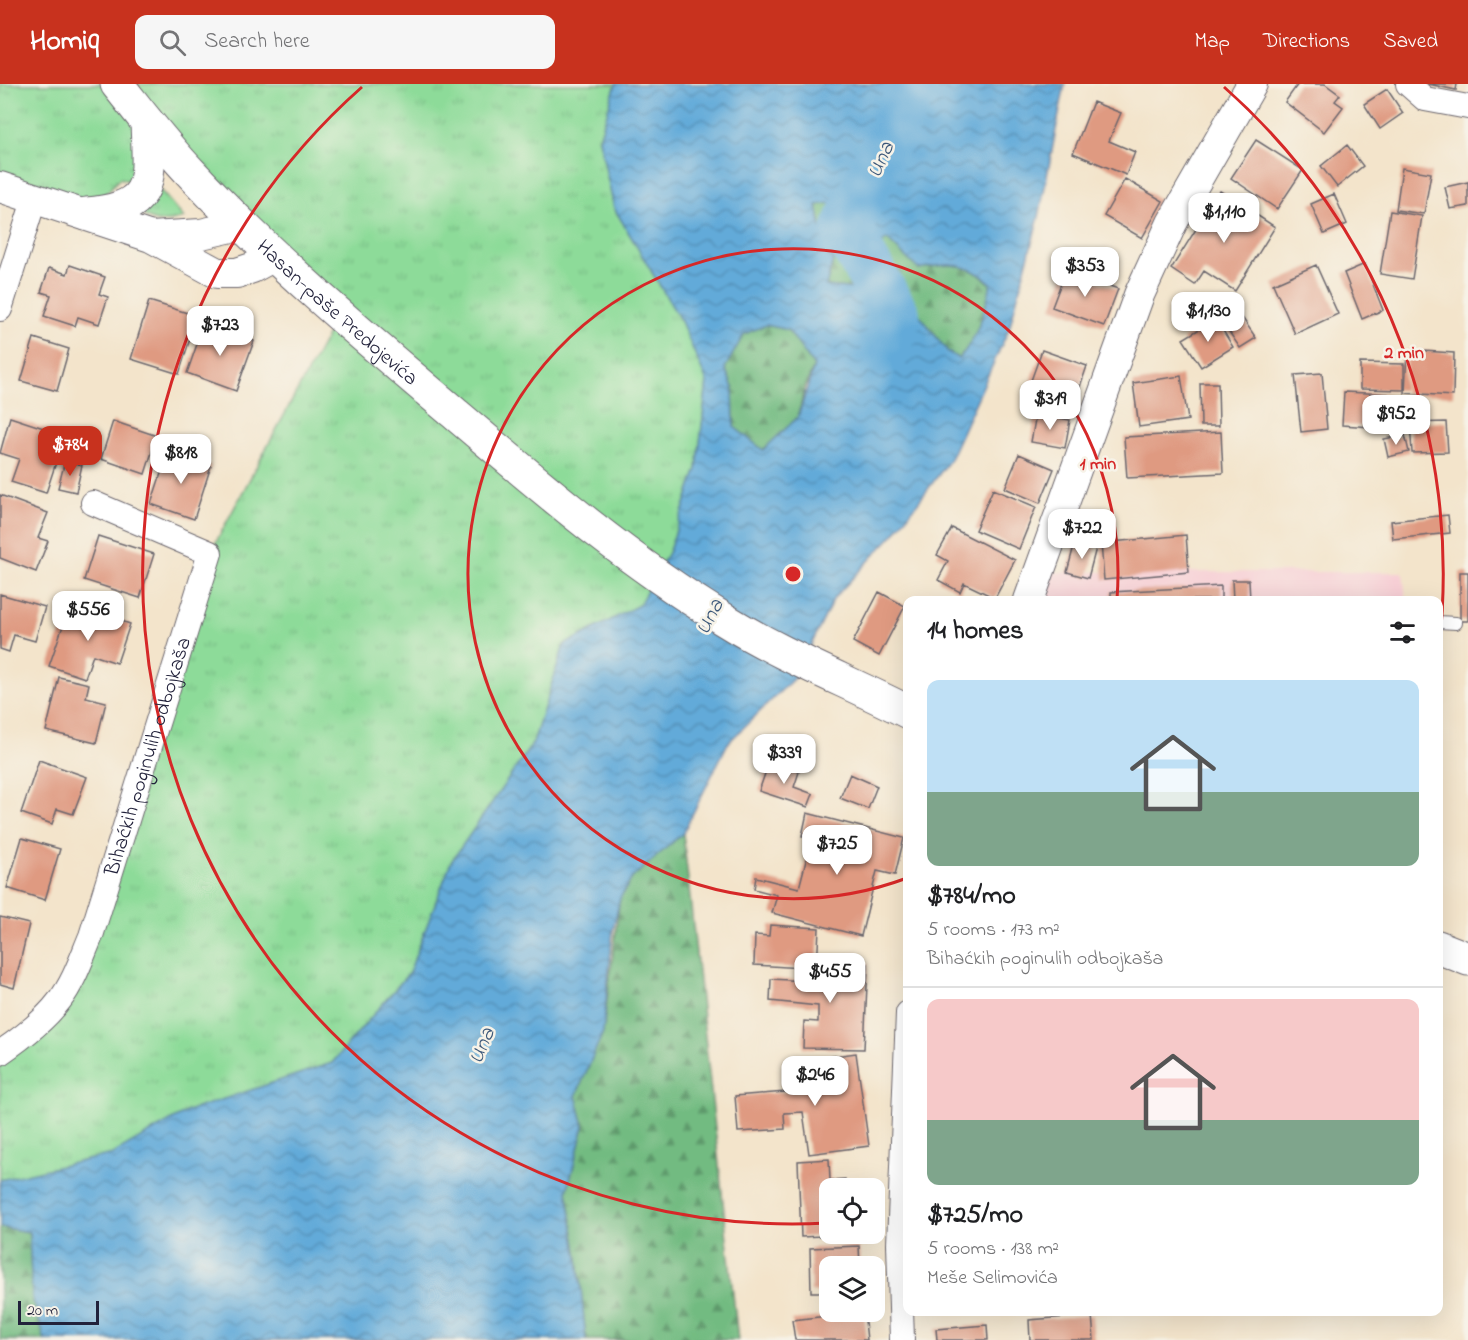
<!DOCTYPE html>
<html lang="en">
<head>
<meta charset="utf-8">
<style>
	body { margin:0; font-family:"Indie Flower",sans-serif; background:#f6f6f6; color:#202124; height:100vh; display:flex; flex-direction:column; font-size:22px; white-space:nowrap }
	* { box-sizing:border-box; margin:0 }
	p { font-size:20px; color:#757577 }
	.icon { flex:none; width:33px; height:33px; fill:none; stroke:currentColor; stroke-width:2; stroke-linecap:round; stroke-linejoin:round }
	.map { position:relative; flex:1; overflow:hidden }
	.sheet { position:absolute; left:903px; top:512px; width:540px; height:720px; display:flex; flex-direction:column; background:#fff; border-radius:12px; box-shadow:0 6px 24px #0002 }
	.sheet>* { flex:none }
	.tools { position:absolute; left:819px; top:1094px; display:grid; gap:12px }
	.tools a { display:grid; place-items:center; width:66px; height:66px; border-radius:12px; background:#fff; box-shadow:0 6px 24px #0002; font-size:30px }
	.scale { position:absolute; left:18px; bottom:15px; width:81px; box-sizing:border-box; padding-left:6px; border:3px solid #22223b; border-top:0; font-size:16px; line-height:21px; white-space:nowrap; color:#22223b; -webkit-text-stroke:4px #f7f3e8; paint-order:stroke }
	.price { position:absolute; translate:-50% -51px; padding:0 14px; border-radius:12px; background:#fff; color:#222; font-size:20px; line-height:39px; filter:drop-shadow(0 2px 3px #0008) }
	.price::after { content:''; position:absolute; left:50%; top:36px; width:18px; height:14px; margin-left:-9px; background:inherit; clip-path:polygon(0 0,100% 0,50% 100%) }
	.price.active { background:#c8321e; color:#fff }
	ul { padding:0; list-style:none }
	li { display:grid; align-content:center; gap:12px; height:318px; padding:0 24px }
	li+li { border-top:2px solid #e0e0e0 }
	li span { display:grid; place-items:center; height:186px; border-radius:12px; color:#555 }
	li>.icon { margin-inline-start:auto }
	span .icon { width:108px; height:108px; fill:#fffc; stroke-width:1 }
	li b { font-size:26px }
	h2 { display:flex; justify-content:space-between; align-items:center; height:72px; padding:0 24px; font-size:26px }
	header { display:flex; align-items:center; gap:36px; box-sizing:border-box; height:84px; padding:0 30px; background:#c8321e; color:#fff }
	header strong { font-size:28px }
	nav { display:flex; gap:33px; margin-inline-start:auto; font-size:21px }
	.search { width:420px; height:54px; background:#f6f6f6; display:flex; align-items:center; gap:15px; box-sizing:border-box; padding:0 21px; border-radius:12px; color:#757577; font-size:22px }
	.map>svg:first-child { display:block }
</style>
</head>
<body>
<header>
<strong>Homiq</strong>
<div class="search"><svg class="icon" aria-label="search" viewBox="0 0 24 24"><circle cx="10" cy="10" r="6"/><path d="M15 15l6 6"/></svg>Search here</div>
<nav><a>Map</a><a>Directions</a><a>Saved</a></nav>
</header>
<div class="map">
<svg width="1468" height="1256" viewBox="0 0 1468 1256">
	<defs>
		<pattern id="grass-tufts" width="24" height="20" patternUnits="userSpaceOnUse" patternTransform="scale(1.5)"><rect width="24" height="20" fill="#8ddb99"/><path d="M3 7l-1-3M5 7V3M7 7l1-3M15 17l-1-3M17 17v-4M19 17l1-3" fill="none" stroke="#79bc85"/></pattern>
		<pattern id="forest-firs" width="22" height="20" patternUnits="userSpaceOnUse" patternTransform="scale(1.5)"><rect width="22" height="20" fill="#72bb81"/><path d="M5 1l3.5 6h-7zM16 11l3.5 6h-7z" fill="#5d986b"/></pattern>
		<pattern id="water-waves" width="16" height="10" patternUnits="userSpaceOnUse" patternTransform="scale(1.5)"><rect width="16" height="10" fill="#62aad9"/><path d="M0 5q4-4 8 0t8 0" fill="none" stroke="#508ab1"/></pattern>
	</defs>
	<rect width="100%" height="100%" fill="#f7f3e8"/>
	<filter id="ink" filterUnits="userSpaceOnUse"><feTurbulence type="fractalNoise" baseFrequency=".0167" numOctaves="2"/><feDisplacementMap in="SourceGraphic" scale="12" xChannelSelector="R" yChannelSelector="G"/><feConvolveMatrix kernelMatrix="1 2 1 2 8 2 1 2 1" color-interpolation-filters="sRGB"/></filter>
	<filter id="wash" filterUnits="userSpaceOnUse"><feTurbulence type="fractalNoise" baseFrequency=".008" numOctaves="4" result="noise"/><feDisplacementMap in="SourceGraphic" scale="24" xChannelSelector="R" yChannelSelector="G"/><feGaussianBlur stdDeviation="1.35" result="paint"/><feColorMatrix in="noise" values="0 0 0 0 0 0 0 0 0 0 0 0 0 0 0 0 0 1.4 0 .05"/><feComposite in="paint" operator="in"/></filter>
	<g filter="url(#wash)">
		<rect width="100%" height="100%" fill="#f3e4cb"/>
		<path fill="#f7cfd5" d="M1040 488H1403L1406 516H1029Z"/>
		<path fill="url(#grass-tufts)" stroke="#587e6a" stroke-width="1.5" d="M0 0H616L599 55 614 124 681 237 707 298 697 385 669 467 639 521 564 561 533 659 451 778 409 889 332 979 188 1027 114 1070 0 1096V969L60 916 210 469 338 231 147 38 131 98 120 94 87 130 0 103Z
			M160 106 184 134C169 138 153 141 142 129Z"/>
		<path fill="url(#forest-firs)" stroke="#4a6e5e" stroke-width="1.5" d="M830 119 887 155 918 185C949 179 966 177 991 200 985 229 978 252 959 275L948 268 893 197 867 206 826 202 833 176 832 158 821 144 817 121Z
			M766 241 788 246 814 282 805 303 798 333 763 366 734 343 733 304 725 284 744 250Z
			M683 749 738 1256H586L578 1174 567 1107 584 1042 576 1012 603 948 620 814 632 794Z
			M0 1143 29 1148 32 1213 45 1256H0Z"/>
		<path fill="url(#water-waves)" stroke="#42668a" stroke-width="1.5" fill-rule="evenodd" d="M616 0H1065L1039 133 1009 245 949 377 895 449 834 514 796 592 728 659 683 749 632 794 620 814 613 846 603 948 576 1012 584 1042 567 1107 578 1174 586 1256H45L32 1213 29 1148 0 1143V1096L113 1070 188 1027 332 979 409 889 451 778 533 659 564 561 639 521 669 467 697 385 707 298 681 237 614 124 599 55ZM830 119 835 131 871 169 887 155 918 185C949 179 966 177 991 199 985 229 978 251 959 275L948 268 893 197 867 206 826 202 833 176 832 158 821 144 817 121ZM766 241 788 246 814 282 798 333 763 366 734 343 733 304 725 284 744 250Z"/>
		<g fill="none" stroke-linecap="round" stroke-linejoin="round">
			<path stroke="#62aad9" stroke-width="50" d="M886 266 895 231 846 146 914 0"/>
		</g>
		<g id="blocks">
			<path fill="#df9a81" d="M1298 0H1325L1340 11 1335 17 1343 23 1324 48 1285 18Z
				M1428 0H1457L1456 6Z
				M1387 5 1403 29 1380 45 1364 20Z
				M1093 18 1121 29 1109 57 1135 68 1126 91 1073 69Z
				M1256 56 1303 86 1277 125 1231 94Z
				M1347 61 1363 82 1337 103 1321 82Z
				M1402 84 1431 89 1424 130 1396 126Z
				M1125 95 1163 117 1142 154 1104 132Z
				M1468 98V122L1450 125 1445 103Z
				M1220 107 1275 143 1235 207 1204 187 1195 201 1171 185Z
				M1334 110 1347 140 1324 150 1311 120Z
				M1390 127 1422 132 1412 195 1380 190Z
				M1365 180 1383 226 1362 235 1344 189Z
				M70 181 105 193 99 210 108 213 99 240 78 233 75 242 44 232 51 211 41 208 49 184 67 190Z
				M1316 181 1338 230 1295 250 1273 200Z
				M1066 186 1118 205 1104 242 1052 223Z
				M149 217 197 232 179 290 131 275Z
				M1237 226 1256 254 1240 264 1221 236Z
				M1216 235 1233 263 1201 283 1183 255Z
				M204 240 254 257 236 307 187 289Z
				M34 254 69 265 57 307 21 297Z
				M1042 266 1087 282 1070 332 1024 316Z
				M1407 266 1454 269 1453 312 1405 309Z
				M1360 279 1404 280V306L1360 305Z
				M1322 289 1327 345 1301 348 1295 291Z
				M1181 292 1188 336 1139 343 1133 299Z
				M1200 299H1218L1219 342H1201Z
				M1344 308 1388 310 1386 344 1342 341Z
				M1036 330 1070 336 1065 364 1031 358Z
				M10 333 65 351 46 409 11 398 19 375 0 369Z
				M113 337 157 352 145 390 101 375Z
				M1446 338 1448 368 1412 369 1410 339Z
				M1221 348 1223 389 1127 394 1124 353Z
				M1405 351 1409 368 1388 373 1384 355Z
				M168 368 211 382 194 435 151 420Z
				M1019 370 1054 385 1040 419 1005 404Z
				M65 377 82 381 76 408 58 404Z
				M993 405 1036 423 1019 465 975 446Z
				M0 411 48 429 38 454 48 457 36 488 0 474Z
				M1448 431 1450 449 1393 455 1391 437Z
				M952 444 1015 476 995 514 964 499 960 508 938 496 948 477 937 471Z
				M1186 451 1189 488 1104 496 1101 459Z
				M98 452 154 470 140 514 84 496Z
				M1075 458 1096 464 1088 494 1067 488Z
				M1460 488H1468V537H1460Z
				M1232 496H1249L1250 516H1233Z
				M1221 502V516H1111V508Z
				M879 508 905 522 879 572 853 558Z
				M0 510 45 523 35 557 14 551 9 568 0 565Z
				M81 523 130 540 117 579 93 571 85 594 49 582 66 533 76 537Z
				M59 593 89 600 86 613 106 618 96 659 46 647Z
				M39 676 87 693 73 730 57 725 52 740 21 729Z
				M769 678 799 688 794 703 813 710 808 723 759 707Z
				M850 690 877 702 868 725 840 714Z
				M807 729 904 754 895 791 877 787 861 852 772 829 777 811 754 805 756 793 799 804 808 769 843 778 846 763 802 752Z
				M22 754 60 765 45 816 7 804Z
				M0 833 29 840 14 904 0 900Z
				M770 841 819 844 817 885 754 881 755 851 769 852Z
				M826 877 868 880 864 965 803 964 804 937 818 938V922L770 917 771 895 806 897 807 887 825 888Z
				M856 969 869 1062 809 1070 803 1028 784 1029 785 1045 738 1048 735 1012 810 1006 806 976Z
				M829 1075 830 1096 845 1095V1104H830V1149L846 1151 801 1153 798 1077Z
				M859 1162 860 1182H830V1208H811L810 1164Z
				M864 1228 867 1256H795L792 1236Z
				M1092 1231 1094 1256H1030L1029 1236Z
				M987 1241 988 1256H937L936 1245Z"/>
		</g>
	</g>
	<g filter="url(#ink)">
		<use href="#blocks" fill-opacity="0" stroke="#6b666d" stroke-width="1.5"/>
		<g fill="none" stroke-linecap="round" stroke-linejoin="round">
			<defs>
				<path id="service" d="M1438 538 1456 539"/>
				<g id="minor">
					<path d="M1408 0 1425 15 1468 23"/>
					<path d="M0 225 35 113"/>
					<path id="s1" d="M0 969C19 956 46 935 60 916 74 898 82 873 91 852L210 469 93 419"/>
					<path d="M902 1256 899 1160 908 929"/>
				</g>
				<path id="tertiary" d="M0 103 151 153 217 189H237L252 184 274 172
					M151 153 201 150 241 141
					M1029 516 1139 211 1172 139 1252 0"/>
				<g id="primary">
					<path id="s2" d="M117 0C141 30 165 62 192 90 273 176 363 252 453 328 540 402 626 476 725 536 783 572 847 597 908 628"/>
					<path d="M87 130C156 124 149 97 147 38"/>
					<path d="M1438 863 1468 875"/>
				</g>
			</defs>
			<use href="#service" stroke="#6b666d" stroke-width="14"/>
			<use href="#minor" stroke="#6b666d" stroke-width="26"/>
			<use href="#tertiary" stroke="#6b666d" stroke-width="32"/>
			<use href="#primary" stroke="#6b666d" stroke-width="35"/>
			<use href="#service" stroke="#fff" stroke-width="12"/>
			<use href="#minor" stroke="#fff" stroke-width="24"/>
			<use href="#tertiary" stroke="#fff" stroke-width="30"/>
			<use href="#primary" stroke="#fff" stroke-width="33"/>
		</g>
	</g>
	<g fill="none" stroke="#d62828" stroke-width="3">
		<path d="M907 794A325 325 0 1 1 1117 515"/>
		<path d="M827 1139A650 650 0 0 1 362 3M1224 3A650 650 0 0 1 1439 564"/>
	</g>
	<g text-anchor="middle" stroke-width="5" stroke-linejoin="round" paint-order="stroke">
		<g font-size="21" fill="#22223b" stroke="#f7f3e8">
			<text dy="7" stroke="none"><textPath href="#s2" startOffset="318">Hasan-paše Predojevića</textPath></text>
			<text dy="7" stroke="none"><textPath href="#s1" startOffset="340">Bihaćkih poginulih odbojkaša</textPath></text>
		</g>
		<g font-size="22" font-style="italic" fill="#3c587a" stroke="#f7f3e8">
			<text transform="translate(879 75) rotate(-65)" y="8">Una</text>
			<text transform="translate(708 532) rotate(-62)" y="8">Una</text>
			<text transform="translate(480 961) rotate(-67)" y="8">Una</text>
		</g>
	</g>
	<circle cx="793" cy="490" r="9" fill="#d62828" stroke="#f7f3e8" stroke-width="3"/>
	<g font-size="18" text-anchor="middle" font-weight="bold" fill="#d62828" stroke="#f7f3e8" stroke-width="5" stroke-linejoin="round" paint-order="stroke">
		<text x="1404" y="274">2 min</text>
		<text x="1098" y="385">1 min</text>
	</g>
</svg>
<div class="tools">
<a><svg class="icon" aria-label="locate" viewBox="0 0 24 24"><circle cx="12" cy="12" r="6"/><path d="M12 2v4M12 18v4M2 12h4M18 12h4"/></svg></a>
<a><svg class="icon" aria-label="layers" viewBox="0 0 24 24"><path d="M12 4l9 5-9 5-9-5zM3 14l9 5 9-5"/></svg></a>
</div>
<div class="scale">20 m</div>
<b class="price" style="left:1224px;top:160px">$1,110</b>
<b class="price" style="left:1085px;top:214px">$353</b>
<b class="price" style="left:1208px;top:259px">$1,130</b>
<b class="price" style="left:220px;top:273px">$723</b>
<b class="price" style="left:1050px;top:347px">$319</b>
<b class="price" style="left:1396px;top:362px">$952</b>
<b class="price active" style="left:70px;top:393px">$784</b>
<b class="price" style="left:181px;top:401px">$818</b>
<b class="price" style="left:1082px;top:476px">$722</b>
<b class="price" style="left:88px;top:558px">$556</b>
<b class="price" style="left:784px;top:701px">$339</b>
<b class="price" style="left:837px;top:792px">$725</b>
<b class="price" style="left:830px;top:920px">$455</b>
<b class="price" style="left:815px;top:1023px">$246</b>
<section class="sheet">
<h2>14 homes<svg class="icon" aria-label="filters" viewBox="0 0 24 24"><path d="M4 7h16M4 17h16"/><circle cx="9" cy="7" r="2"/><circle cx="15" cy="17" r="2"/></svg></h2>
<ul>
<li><span style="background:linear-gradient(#bfe0f5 60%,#7fa58c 0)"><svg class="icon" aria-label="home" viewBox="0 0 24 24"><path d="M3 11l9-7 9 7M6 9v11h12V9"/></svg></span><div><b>$784/mo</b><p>5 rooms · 173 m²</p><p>Bihaćkih poginulih odbojkaša</p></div></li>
<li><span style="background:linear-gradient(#f6c9c9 65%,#7fa58c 0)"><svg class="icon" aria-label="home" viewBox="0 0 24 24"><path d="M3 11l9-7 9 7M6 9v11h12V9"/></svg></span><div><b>$725/mo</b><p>5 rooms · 138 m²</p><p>Meše Selimovića</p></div></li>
</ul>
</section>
</div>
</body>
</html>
